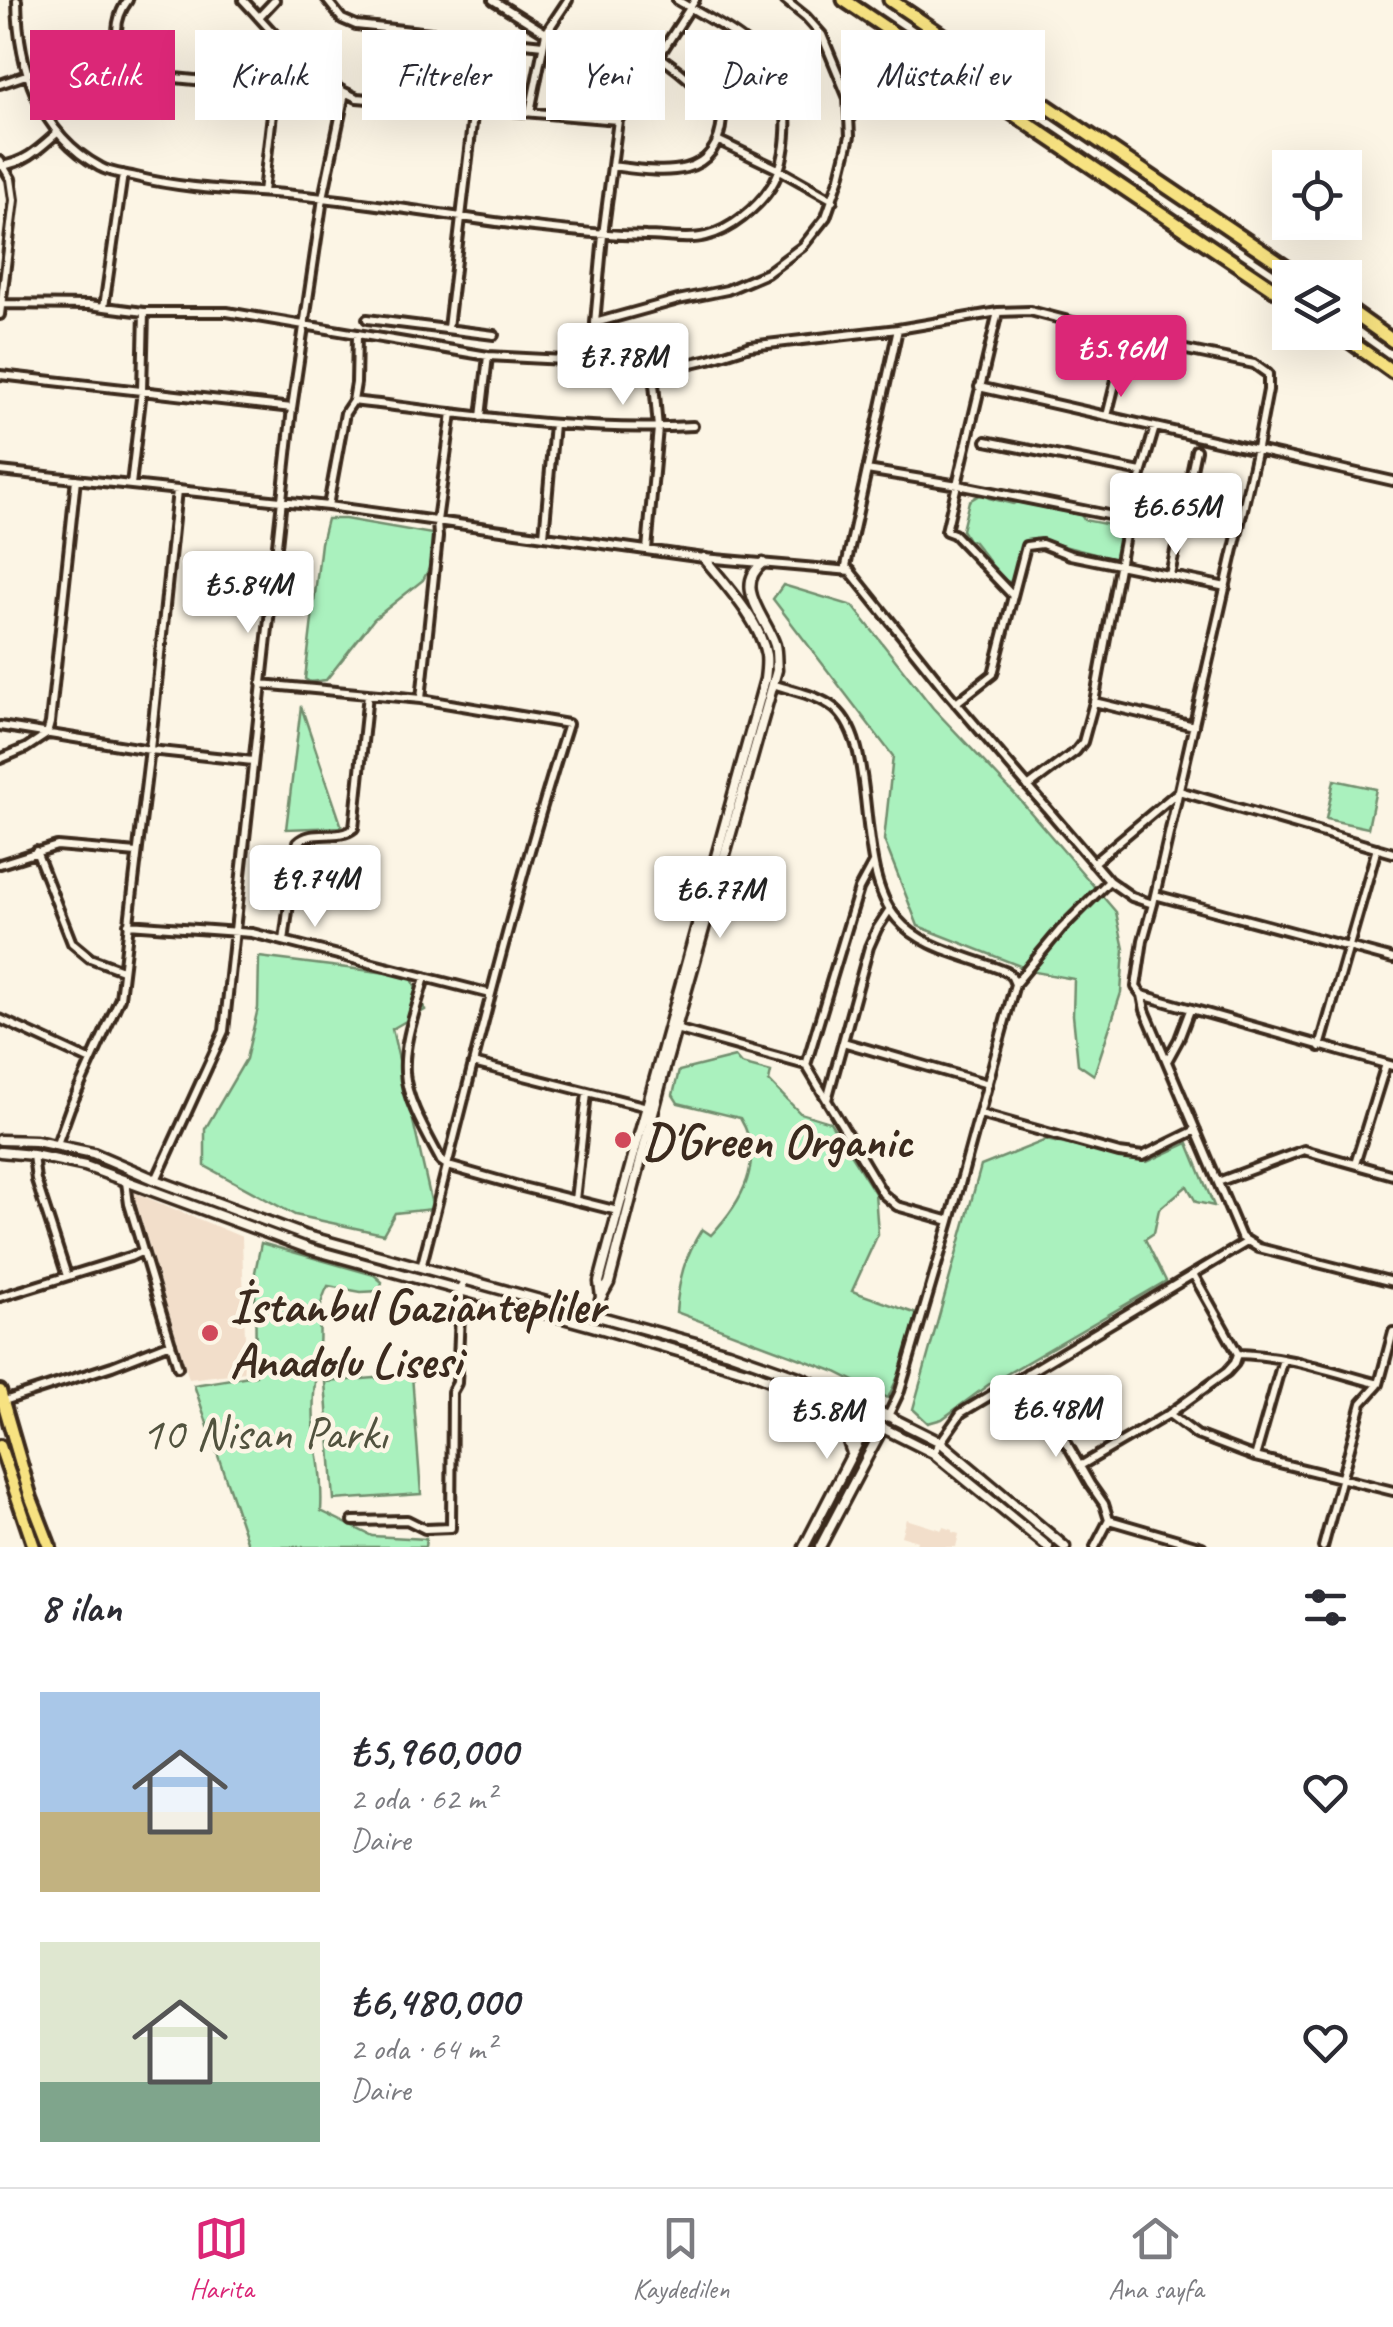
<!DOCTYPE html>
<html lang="tr">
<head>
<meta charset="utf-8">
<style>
	body { margin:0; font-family:Caveat,sans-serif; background:#f2f2f3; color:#2b2b33; height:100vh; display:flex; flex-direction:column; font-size:38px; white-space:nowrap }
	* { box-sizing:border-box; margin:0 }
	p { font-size:32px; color:#7c7c81 }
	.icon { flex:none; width:55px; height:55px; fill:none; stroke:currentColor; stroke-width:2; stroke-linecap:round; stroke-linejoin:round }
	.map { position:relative; height:1547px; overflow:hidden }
	.drawer { display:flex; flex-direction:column; background:#fff; flex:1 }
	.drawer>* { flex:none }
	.top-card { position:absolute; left:30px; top:30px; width:1335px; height:90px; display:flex; gap:20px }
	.fabs { position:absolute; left:1272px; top:150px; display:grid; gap:20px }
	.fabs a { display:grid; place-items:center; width:90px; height:90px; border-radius:0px; background:#fff; box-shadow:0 10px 40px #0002; font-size:50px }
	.price { position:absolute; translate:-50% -85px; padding:0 22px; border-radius:10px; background:#fff; color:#222; font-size:32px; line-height:65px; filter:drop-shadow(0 2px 5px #0008) }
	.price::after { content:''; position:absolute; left:50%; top:60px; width:30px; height:22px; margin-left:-15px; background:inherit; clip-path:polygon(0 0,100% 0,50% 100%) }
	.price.active { background:#db2777; color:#fff }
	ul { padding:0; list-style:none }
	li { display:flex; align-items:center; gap:30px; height:250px; padding:0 40px }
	li span { display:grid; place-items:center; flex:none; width:280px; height:200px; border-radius:0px; color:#555 }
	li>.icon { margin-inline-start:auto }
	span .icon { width:120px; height:120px; fill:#fffc; stroke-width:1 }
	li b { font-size:42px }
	h2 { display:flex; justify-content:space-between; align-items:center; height:120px; padding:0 40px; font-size:42px }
	.chip { padding:0 35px; border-radius:0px; background:#fff; box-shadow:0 10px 40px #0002; font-size:35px; line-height:90px }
	.chip.active { background:#db2777; color:#fff }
	.menu { display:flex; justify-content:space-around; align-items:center; height:140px; border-top:2px solid #e1e1e2; background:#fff; font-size:28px; color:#7c7c81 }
	.menu a { display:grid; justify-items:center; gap:5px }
	.menu .active { color:#db2777 }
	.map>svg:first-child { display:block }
</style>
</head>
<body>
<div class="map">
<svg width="1393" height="1547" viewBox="0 0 1393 1547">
	<rect width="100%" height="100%" fill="#fcf5e5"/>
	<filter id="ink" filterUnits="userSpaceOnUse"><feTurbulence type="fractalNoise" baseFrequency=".01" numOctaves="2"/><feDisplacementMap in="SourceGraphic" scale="20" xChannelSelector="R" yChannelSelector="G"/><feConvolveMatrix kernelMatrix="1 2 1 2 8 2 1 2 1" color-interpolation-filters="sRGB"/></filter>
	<g filter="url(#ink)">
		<path fill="#f2deca" d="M133 1192 242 1237 246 1372 189 1379Z
			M906 1519 941 1530 943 1527 952 1530V1532L959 1534 956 1547H915L917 1541 901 1536Z"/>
		<path fill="#aaf1be" stroke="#728e6e" stroke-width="2.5" d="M981 494 989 498 1013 504 1017 502 1081 515 1084 520 1115 526 1118 523 1126 525 1118 560 1036 539 1016 583 1004 581 988 566 989 561 973 541 968 540 962 530 969 501Z
			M327 519H345L432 534V563L423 580 374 619 326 680 310 682 305 679 321 543Z
			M783 585 853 606 933 708 1020 800 1116 912 1124 949 1121 993 1094 1075 1078 1064 1073 1015 1074 979 1035 972 918 926 884 840 893 756 773 599Z
			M301 706 342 827 286 829Z
			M1334 780 1376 789 1368 828 1326 819Z
			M259 957 411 976 425 1010 392 1029 433 1209 395 1213 383 1234 295 1215 205 1166V1129L246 1059 258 1008Z
			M735 1057 741 1064 771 1072 769 1081 800 1113 830 1122 875 1193 878 1234 852 1291 917 1314 901 1370 888 1398 836 1372 676 1312C679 1278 684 1258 702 1229L711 1235C742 1202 766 1161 740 1118L678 1103 673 1095 679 1071Z
			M1046 1140 1147 1162 1188 1143 1214 1206 1196 1202 1187 1186 1159 1209 1154 1233 1145 1239 1166 1281 988 1385 942 1419 928 1423 913 1409 981 1166Z
			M261 1243 374 1275 382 1282 380 1291 361 1292 328 1286C316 1308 321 1323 319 1347 316 1374 312 1397 314 1425 317 1454 323 1481 321 1511L372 1536 426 1539 425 1547H249L194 1385 256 1375 255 1272Z
			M412 1375 421 1494 334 1500 325 1382Z"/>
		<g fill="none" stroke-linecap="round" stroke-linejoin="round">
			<defs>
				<path id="minor" d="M17 0C18 66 38 133 100 167 110 173 124 174 136 177 196 192 261 190 323 198 430 210 538 233 646 236 664 236 688 241 706 236 731 230 757 208 771 187 789 158 793 100 773 71 751 38 710 20 677 0
					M128 0C106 30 119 66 155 76L275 88
					M243 0C279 38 307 77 357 98L618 120
					M327 0 342 19 356 25 543 45
					M493 0 546 33
					M259 17 275 0
					M0 84 118 43
					M530 112 546 33 568 0
					M719 141 778 169 833 200
					M0 161 11 179 14 200 0 315
					M0 166C25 163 39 149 57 133
					M612 166C659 172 717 183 722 119 703 90 686 75 659 56
					M263 192 275 88 301 62
					M0 304 89 305 144 312H227L488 356 564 360 617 370 653 372 709 359 750 346 898 329
					M104 307 123 174
					M367 319 494 335
					M595 323 678 300 727 290 767 273 803 246 826 217 840 177 850 136 848 98 822 35 806 17 785 0
					M448 328 474 107
					M597 365 595 323 603 235 618 120 695 0
					M0 375 292 408
					M979 387 1393 481
					M353 401C466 414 580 433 693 426
					M1107 416 1127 336
					M481 417 488 356
					M986 441 1141 472
					M867 470 958 485 1128 519
					M0 471 328 506 704 558 851 571
					M131 485 142 390 144 312
					M328 506 345 413 353 401 356 383 357 335
					M544 536 554 424
					M647 550 658 428 653 372
					M1170 575 1196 450
					M1013 596 1026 546 1042 544 1070 555 1226 587
					M261 684 421 699 568 724C511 903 468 1086 421 1268
					M772 684C791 690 813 694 830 705 882 738 851 866 897 919 923 950 971 956 1007 972L1012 977 1015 984
					M421 699 438 537 437 521 452 413
					M1094 702 1194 726
					M956 703 993 674 1013 596 954 534 946 531 998 312
					M0 726 150 750 253 761
					M0 759 26 748 47 734 50 723 76 479
					M1028 787 1076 751 1083 742 1094 702 1128 519 1155 427
					M36 851 72 943 90 958 122 970
					M873 863 859 889 806 1065 883 1194 897 1206 950 1221
					M1093 863 1179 791 1393 853
					M0 864 57 846 137 853
					M1155 895 1393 959
					M1153 904 1132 897 1109 881 947 692 846 566 898 329 998 312 1030 311 1162 345 1254 364 1268 374V390L1257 448 1153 904 1143 940 1136 987 1142 995 1145 1010 1241 1237 1259 1248 1393 1282
					M128 924 252 933 491 994
					M284 941 297 843C312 828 338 841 354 828L368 694
					M425 977C417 1007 403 1041 405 1072 406 1100 428 1136 441 1161L448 1166 522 1187 618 1211
					M1142 995 1393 1066
					M0 1019 91 1061
					M672 1028 806 1065
					M843 1042 988 1084
					M1320 1047 1377 848
					M1167 1061 1179 1039 1190 1010
					M473 1063 647 1107
					M827 1100 869 947 877 929 890 909
					M980 1114 1119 1153 1143 1156 1196 1130
					M57 1144 70 1108 120 998 152 732 177 490
					M33 1155 36 1180 67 1276
					M1355 1164 1386 1064
					M156 1180 224 1031 292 408 323 198 345 93
					M126 1182 129 1204 178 1367
					M1218 1182 1304 1150 1393 1175
					M575 1200 587 1093
					M0 1297 130 1257 143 1251
					M1238 1354C1286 1355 1333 1372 1379 1384
					M1027 1373 1090 1484 1104 1504 1109 1520 1095 1547
					M4 1401 112 1366 171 1343
					M1169 1414 1197 1435 1255 1457 1393 1491
					M888 1416 900 1391 950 1221 1015 984 1061 929 1109 881
					M933 1453 961 1413 1247 1242
					M1255 1457 1283 1359
					M1080 1466 1169 1414 1227 1372 1235 1363 1238 1354 1193 1274
					M1109 1520 1202 1547
					M353 1521 407 1520 425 1529 451 1528 452 1392 457 1383 461 1290 465 1279
					M1323 1547 1362 1403 1379 1384 1393 1332"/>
				<path id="tertiary" d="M0 1140 36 1141 93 1153 156 1180 304 1235 728 1352 799 1377 888 1416 940 1442 1065 1547
					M0 1152 33 1155 85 1166 310 1249 592 1326 750 1372 869 1421 933 1453 1048 1547
					M601 1297 599 1282 618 1211 765 679C766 671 767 662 766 655 760 621 725 584 704 558
					M595 1317 601 1297 609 1283 667 1060 777 670C776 662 777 653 775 645 767 618 732 587 763 563
					M836 1407 852 1453
					M804 1547 869 1421 888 1416
					M820 1547 883 1427"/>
				<path id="primary" d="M0 1391 31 1498 50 1547
					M0 1446 34 1547"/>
				<path id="motorway" d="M844 0 1290 300
					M890 0 1302 278
					M1345 307 1393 341
					M1337 332 1393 372"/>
			</defs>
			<use href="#minor" stroke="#3b2a1e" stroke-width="14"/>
			<use href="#tertiary" stroke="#3b2a1e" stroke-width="15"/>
			<use href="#primary" stroke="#3b2a1e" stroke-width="18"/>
			<use href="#motorway" stroke="#3b2a1e" stroke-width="19"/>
			<use href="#minor" stroke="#fcf5e5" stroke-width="6"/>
			<use href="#tertiary" stroke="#fcf5e5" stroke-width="8"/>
			<use href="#primary" stroke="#f7e281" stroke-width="10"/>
			<use href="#motorway" stroke="#f7e281" stroke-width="11"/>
		</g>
	</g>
	<g fill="#d1495b" stroke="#fcf5e5" stroke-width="4">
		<circle cx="623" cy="1140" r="10"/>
		<circle cx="210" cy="1333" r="10"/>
	</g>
	<g text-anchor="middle" stroke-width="9" stroke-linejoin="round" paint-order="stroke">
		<g font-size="48" font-weight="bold" fill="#3b2a1e" stroke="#fcf5e5" text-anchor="start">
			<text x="643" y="1157">D'Green Organic</text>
			<text x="230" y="1322">İstanbul Gaziantepliler<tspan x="230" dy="55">Anadolu Lisesi</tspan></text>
		</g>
		<g font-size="48" fill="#51523e" stroke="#fcf5e5">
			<text x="264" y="1449">10 Nisan Parkı</text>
		</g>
	</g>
</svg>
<div class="fabs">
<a><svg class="icon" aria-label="locate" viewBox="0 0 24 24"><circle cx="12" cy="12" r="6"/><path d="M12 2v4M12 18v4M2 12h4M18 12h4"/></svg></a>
<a><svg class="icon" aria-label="layers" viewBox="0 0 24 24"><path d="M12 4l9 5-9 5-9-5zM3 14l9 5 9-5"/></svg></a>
</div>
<b class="price active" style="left:1121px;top:400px">₺5.96M</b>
<b class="price" style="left:623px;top:408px">₺7.78M</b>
<b class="price" style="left:1176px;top:558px">₺6.65M</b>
<b class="price" style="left:248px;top:636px">₺5.84M</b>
<b class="price" style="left:315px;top:930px">₺9.74M</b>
<b class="price" style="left:720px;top:941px">₺6.77M</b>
<b class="price" style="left:1056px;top:1460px">₺6.48M</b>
<b class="price" style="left:827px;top:1462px">₺5.8M</b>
<div class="top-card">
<a class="chip active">Satılık</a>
<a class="chip">Kiralık</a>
<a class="chip">Filtreler</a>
<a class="chip">Yeni</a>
<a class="chip">Daire</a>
<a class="chip">Müstakil ev</a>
</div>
</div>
<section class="drawer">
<h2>8 ilan<svg class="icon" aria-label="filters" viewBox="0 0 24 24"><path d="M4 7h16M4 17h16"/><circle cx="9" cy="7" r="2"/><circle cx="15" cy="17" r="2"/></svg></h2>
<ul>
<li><span style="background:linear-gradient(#a9c7e8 60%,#c2b280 0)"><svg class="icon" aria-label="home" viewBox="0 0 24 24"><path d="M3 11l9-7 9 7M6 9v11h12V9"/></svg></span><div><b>₺5,960,000</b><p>2 oda · 62 m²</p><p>Daire</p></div><svg class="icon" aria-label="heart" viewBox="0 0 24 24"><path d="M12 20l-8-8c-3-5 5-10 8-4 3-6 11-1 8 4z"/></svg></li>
<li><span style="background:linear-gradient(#dfe7d0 70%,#7fa58c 0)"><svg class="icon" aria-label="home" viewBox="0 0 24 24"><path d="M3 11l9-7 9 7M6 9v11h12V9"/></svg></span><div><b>₺6,480,000</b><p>2 oda · 64 m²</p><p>Daire</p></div><svg class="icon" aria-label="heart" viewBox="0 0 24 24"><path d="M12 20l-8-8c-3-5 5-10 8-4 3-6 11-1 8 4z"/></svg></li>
</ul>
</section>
<nav class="menu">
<a class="active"><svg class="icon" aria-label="map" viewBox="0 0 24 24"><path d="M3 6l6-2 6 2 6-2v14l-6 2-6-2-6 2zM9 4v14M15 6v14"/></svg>Harita</a>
<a><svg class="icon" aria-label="saved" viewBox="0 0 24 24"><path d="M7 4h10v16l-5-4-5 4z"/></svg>Kaydedilen</a>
<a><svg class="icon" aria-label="home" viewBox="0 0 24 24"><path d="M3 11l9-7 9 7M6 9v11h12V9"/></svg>Ana sayfa</a>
</nav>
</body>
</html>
